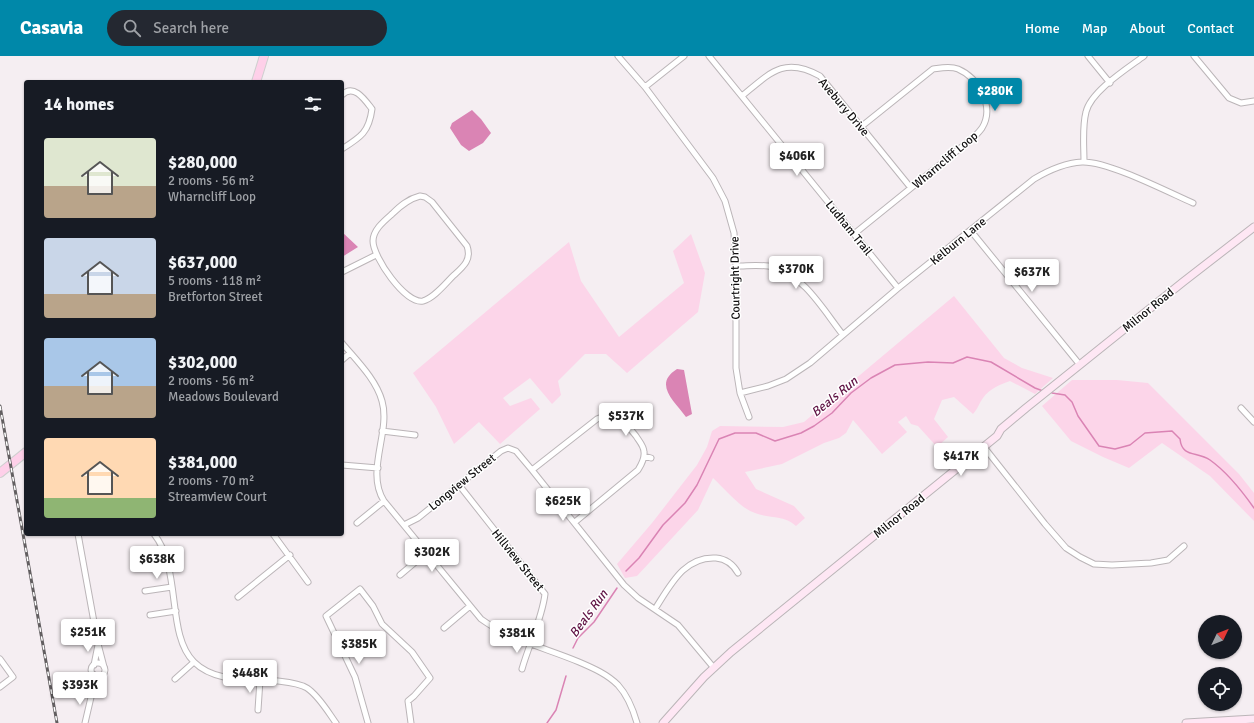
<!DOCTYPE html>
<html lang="en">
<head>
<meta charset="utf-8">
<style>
	body { margin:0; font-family:Signika,sans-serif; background:#242831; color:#f1f3f6; height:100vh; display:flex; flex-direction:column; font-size:15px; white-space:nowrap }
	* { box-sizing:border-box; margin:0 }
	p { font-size:13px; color:#9ea1a6 }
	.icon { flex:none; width:22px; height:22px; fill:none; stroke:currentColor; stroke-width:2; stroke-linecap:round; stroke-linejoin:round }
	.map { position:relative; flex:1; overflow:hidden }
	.panel { position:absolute; left:24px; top:24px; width:320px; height:456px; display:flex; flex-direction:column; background:#171b24; border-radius:4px; box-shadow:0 1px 3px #0004 }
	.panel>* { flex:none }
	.needle { width:26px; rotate:47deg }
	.controls { position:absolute; left:1198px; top:559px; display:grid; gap:8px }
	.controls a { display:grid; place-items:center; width:44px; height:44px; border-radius:50%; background:#171b24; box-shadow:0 1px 3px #0004; font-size:20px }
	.price { position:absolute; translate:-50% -34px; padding:0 9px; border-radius:4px; background:#fff; color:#222; font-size:13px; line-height:26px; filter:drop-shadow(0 1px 2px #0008) }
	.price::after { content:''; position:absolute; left:50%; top:24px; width:12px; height:9px; margin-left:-6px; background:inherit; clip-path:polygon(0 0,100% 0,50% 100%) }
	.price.on { background:#0088a9; color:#fff }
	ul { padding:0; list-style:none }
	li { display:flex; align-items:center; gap:12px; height:100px; padding:0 20px }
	li span { display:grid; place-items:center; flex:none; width:112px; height:80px; border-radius:4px; color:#555 }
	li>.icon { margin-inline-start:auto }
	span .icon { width:48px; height:48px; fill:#fffc; stroke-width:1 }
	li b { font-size:17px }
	h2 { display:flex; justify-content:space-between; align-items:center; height:48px; padding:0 20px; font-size:17px }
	header { display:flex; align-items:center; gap:24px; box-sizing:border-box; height:56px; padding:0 20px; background:#0088a9; color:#fff }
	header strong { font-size:19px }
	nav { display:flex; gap:22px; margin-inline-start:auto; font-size:14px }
	.search { width:280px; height:36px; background:#242831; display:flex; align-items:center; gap:10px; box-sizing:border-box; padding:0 14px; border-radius:22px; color:#9ea1a6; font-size:15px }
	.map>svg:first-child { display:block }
</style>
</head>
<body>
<header>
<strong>Casavia</strong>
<div class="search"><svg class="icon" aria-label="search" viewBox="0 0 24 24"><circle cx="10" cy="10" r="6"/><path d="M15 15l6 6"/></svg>Search here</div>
<nav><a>Home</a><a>Map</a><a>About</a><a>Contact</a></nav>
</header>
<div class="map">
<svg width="1254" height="667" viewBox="0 0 1254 667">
	<rect width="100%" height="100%" fill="#f5eef2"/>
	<path fill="#fcd5e9" d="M691 178 705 217 698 256 627 317 606 298H585L558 325 561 339 552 348 530 322 503 342 510 350 531 342 540 353 500 388 479 366 454 388 436 351 413 317 569 186 581 225 619 281 684 227 673 195Z
		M954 240 1004 302 1022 312 1053 322 1035 338 1010 325C1001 328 989 333 983 342 979 347 978 353 973 358L954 341 942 344 934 363 948 381 937 391 918 370 911 368 906 360 898 366 907 376 882 398 853 364 846 377 839 382 824 387 782 408 745 416 756 433 794 450 805 462 796 470C783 458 770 463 755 457 740 452 725 433 713 422L698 454 637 520 625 522 617 508 652 467 697 409 707 391 712 375 720 370 783 371 804 366Z
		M1072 324H1117L1148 327 1239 418 1254 437V465L1210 420 1162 387 1129 412 1103 401 1071 385 1042 350Z"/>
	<path fill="#da84b4" d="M472 54 481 63 491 77 483 87 469 95 461 89 450 72 452 67Z
		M342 176 358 191 342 201Z
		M677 313 684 314 692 358 686 361C674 345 653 328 677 313Z"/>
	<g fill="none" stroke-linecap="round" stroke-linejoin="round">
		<path stroke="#da84b4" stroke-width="1.5" d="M1052 337 1065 339 1072 346 1078 360 1099 390 1115 393 1130 389 1145 377 1172 375 1180 383C1182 402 1197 395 1210 404 1227 416 1242 435 1254 452
			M626 515 639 502 663 469 685 447 697 429 719 383 735 377H756L775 385 801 377 814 370 832 357 851 337 871 322 895 309 928 306 953 307 967 301 991 306 1035 332 1043 335
			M573 592 578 582 594 566 617 532
			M547 667 556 654 566 620"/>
		<defs>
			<path id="minor" d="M618 0 645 31 713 122 725 145 734 177 736 210V312L740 337 749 361
				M709 0 898 232
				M1088 0 1110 27
				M1194 0 1229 42 1241 47 1254 45
				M645 31 684 0
				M342 39C354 27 365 44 372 53 369 76 361 81 342 93
				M742 40C770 17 784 0 820 20L911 132
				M1084 106C1084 90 1082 71 1086 56 1091 35 1128 12 1144 0
				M420 140 425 141 432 146 467 190C472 204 463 211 453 220 445 228 434 242 423 245 405 248 373 201 373 185 373 174 384 165 392 158 400 150 408 143 420 140Z
				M971 175 1080 309
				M854 178 974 81C977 78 980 75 982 72 995 51 979 22 958 13 950 10 941 12 933 13L862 70
				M736 210C748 210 761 208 773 211 804 219 824 255 843 279
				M342 216 376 199
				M342 287C356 304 376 323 382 345 391 376 365 415 384 445L481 563C510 584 546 592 579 606 593 612 607 618 618 629 628 640 633 653 637 667
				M342 304 350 297
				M740 337 768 330 786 323 810 307 897 233 1034 123C1049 114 1064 107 1082 106 1108 105 1168 136 1193 147
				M1241 352 1254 366
				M608 359 609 351
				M382 375 415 379
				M984 391 1045 468 1066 492 1080 501 1094 508 1112 509 1151 507 1168 504 1184 490
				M644 400 651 402
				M342 409 378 412
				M532 414 597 363C615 354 625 366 636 380 639 385 644 390 644 396 645 403 641 409 638 414L575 466
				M459 429 545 538C542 563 529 588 522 613
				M357 467 384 445
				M404 469 418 462 501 395 508 392 516 395 532 414 624 529 638 542 678 569 714 612
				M78 478 98 588 104 611
				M154 478C182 513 166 579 194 606 215 627 250 623 278 625 287 626 299 627 307 632 319 640 328 656 336 667
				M273 478 308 526
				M400 519 426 497
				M145 535 172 531
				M238 541 290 499
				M655 553C670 530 684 500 716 502 726 503 733 508 738 517
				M150 559 176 555
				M444 572 470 550
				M0 603 13 621 0 631
				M91 614a7 7 0 1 1 14 0a7 7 0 1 1-14 0Z
				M94 609 98 589
				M175 623 194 606
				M93 635 103 619
				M258 654 260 624
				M85 667 92 637 93 618
				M368 667 355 621 326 560 360 533 373 550 382 568 412 596 430 622 414 640 408 645 411 667"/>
			<path id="secondary" d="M663 667 704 621 731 596 997 380 1001 373 1026 352 1183 226 1254 171
				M1186 667 1254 663"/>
			<path id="primary" d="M256 26 264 0
				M0 417 26 396"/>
		</defs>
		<use href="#minor" stroke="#bbb5b8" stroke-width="7"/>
		<use href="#secondary" stroke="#bbb5b8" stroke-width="9"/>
		<use href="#primary" stroke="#cfcfcf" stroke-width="10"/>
		<use href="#minor" stroke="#fff" stroke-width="5"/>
		<use href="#secondary" stroke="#fee7f4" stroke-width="7"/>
		<use href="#primary" stroke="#fed0e9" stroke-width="8"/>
		<defs>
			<path id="rail" d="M0 350 57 667"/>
		</defs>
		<use href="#rail" stroke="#625e60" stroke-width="3"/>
		<use href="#rail" stroke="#fff" stroke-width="1.5" stroke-dasharray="4.5" stroke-linecap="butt"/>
	</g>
	<g text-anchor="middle" stroke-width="3" stroke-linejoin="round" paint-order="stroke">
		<g font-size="12" fill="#110f10" stroke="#fff">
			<text transform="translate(844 51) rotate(50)" y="4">Avebury Drive</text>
			<text transform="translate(945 104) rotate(-40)" y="4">Wharncliff Loop</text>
			<text transform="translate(849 172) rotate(51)" y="4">Ludham Trail</text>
			<text transform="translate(958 185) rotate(-39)" y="4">Kelburn Lane</text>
			<text transform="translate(735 222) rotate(-91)" y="4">Courtright Drive</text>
			<text transform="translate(1148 254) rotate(-39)" y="4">Milnor Road</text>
			<text transform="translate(462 426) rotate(-39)" y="4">Longview Street</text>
			<text transform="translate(899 460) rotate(-39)" y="4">Milnor Road</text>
			<text transform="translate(518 504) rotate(51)" y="4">Hillview Street</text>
		</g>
		<g font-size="13" font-style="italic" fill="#601445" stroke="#fff">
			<text transform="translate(834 340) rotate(-39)" y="5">Beals Run</text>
			<text transform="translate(588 557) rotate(-54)" y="5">Beals Run</text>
		</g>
	</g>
</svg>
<div class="controls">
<a><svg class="needle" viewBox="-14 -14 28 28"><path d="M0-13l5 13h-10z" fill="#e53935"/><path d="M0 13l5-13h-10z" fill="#9ea1a6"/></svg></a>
<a><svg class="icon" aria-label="locate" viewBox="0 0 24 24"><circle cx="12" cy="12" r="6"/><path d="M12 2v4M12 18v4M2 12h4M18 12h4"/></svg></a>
</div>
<b class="price on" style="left:995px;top:56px">$280K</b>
<b class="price" style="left:797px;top:121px">$406K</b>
<b class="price" style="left:796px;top:234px">$370K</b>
<b class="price" style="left:1032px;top:237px">$637K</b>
<b class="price" style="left:626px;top:381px">$537K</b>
<b class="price" style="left:961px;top:421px">$417K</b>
<b class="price" style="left:563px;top:466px">$625K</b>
<b class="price" style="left:432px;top:517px">$302K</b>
<b class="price" style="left:157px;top:524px">$638K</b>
<b class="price" style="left:88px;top:597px">$251K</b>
<b class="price" style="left:517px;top:598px">$381K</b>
<b class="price" style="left:359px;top:609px">$385K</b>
<b class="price" style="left:250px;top:638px">$448K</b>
<b class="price" style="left:80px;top:650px">$393K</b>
<section class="panel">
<h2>14 homes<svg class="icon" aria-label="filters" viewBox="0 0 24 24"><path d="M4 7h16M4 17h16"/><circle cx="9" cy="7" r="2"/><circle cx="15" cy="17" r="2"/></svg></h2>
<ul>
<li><span style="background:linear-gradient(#dfe7d0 60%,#b9a48a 0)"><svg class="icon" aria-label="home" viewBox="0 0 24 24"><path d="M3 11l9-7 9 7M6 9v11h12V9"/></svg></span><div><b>$280,000</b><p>2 rooms · 56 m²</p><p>Wharncliff Loop</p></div></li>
<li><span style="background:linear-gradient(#c9d6e8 70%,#b9a48a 0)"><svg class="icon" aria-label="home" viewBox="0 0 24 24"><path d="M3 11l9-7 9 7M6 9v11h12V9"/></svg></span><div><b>$637,000</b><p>5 rooms · 118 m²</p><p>Bretforton Street</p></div></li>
<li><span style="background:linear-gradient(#a9c7e8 60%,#b9a48a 0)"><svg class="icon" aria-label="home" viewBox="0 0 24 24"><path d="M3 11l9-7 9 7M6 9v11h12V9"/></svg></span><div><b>$302,000</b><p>2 rooms · 56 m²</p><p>Meadows Boulevard</p></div></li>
<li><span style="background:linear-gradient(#ffd9b3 75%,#8fb573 0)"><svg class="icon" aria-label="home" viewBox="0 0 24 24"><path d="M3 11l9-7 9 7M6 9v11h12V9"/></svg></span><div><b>$381,000</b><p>2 rooms · 70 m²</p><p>Streamview Court</p></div></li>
</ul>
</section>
</div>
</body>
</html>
